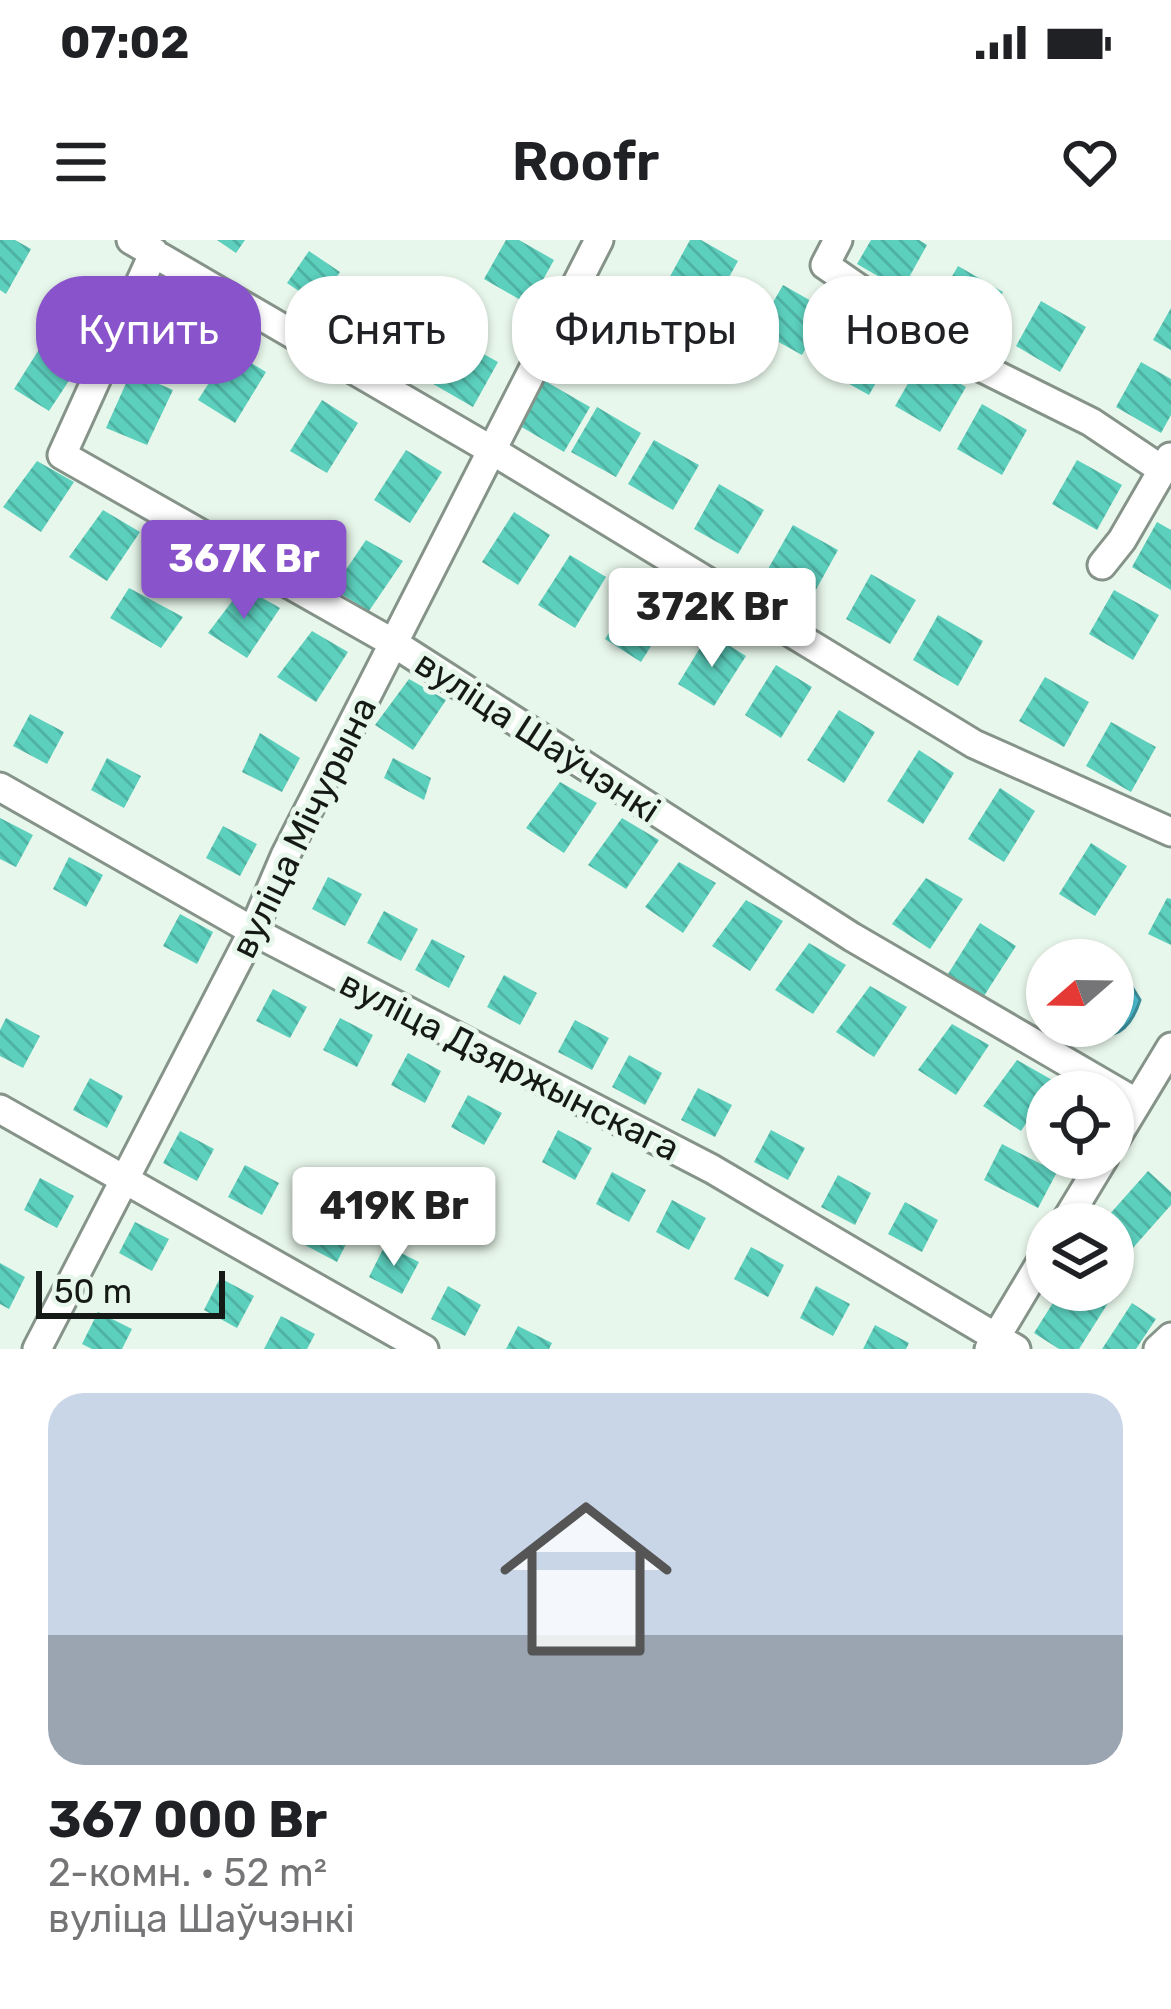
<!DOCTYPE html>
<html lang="ru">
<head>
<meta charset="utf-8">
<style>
	body { margin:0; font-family:Rubik,sans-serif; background:#f6f6f6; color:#202124; height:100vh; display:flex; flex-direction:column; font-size:45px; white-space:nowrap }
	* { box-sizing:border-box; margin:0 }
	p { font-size:39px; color:#757577 }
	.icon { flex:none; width:66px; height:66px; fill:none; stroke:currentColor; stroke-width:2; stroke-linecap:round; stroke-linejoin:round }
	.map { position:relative; height:1109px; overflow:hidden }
	.details { display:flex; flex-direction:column; background:#fff; flex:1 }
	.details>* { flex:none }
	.top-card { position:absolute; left:36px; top:36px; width:1101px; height:108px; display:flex; gap:24px }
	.needle { width:78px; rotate:250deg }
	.tools { position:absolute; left:1026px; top:699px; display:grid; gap:24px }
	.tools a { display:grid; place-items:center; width:108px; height:108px; border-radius:50%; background:#fff; box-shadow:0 3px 9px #0004; font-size:60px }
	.scale { position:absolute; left:36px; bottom:30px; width:189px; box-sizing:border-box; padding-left:12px; border:6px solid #151a16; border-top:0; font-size:33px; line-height:42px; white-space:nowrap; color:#151a16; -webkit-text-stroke:9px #e8f7eb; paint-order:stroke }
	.price { position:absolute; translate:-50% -102px; padding:0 27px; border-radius:12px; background:#fff; color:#222; font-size:39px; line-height:78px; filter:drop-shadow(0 3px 6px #0008) }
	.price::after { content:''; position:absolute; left:50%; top:72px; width:36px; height:27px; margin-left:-18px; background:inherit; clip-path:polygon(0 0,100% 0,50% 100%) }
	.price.active { background:#8853cb; color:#fff }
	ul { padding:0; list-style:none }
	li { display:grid; align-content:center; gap:24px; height:636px; padding:0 48px }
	li span { display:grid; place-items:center; height:372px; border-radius:36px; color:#555 }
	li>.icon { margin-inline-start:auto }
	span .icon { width:216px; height:216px; fill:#fffc; stroke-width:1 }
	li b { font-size:51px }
	.pill { padding:0 42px; border-radius:48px; background:#fff; box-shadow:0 3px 9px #0004; font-size:42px; line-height:108px }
	.pill.active { background:#8853cb; color:#fff }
	.status { display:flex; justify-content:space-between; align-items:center; height:84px; padding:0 60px; background:#fff; direction:ltr }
	.status svg { height:33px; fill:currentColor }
	header { display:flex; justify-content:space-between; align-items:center; height:156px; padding:0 48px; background:#fff; font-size:54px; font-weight:600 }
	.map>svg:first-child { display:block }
</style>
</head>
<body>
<div class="status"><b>07:02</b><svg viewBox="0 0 49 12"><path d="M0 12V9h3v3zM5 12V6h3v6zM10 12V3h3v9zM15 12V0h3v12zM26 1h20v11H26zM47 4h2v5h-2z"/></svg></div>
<header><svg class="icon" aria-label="menu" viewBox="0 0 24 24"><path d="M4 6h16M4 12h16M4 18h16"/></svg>Roofr<svg class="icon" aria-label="heart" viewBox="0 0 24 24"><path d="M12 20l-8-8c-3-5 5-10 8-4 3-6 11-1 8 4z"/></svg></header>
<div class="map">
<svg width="1171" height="1109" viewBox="0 0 1171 1109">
	<defs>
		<pattern id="building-back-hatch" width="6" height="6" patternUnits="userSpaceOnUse" patternTransform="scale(3)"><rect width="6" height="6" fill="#5ccfbd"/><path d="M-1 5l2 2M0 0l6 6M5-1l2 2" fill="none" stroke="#4fb1a2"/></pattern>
	</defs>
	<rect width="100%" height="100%" fill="#e8f7eb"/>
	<path fill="#4dc2d7" stroke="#3c909d" stroke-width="3" d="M1113 731 1126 737 1140 760C1127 801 1104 802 1068 786H1113Z"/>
	<path fill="url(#building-back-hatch)" d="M0 0H15L31 9 6 54 0 50Z
		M217 0H245L236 13Z
		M506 0H519L554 20 529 65 484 39Z
		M690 0H701L738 21 713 66 668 40Z
		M871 0H919L927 5 902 50 857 24Z
		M309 11 340 32 318 64 287 43Z
		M958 26 1003 52 977 96 932 71Z
		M783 45 827 70 802 115 757 90Z
		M607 54 652 80 626 124 581 99Z
		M1041 61 1086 87 1060 132 1016 106Z
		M1171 68V110L1153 100Z
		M849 85 894 111 869 155 824 130Z
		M453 97 498 122 473 167 428 141Z
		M45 100 82 121 49 171 14 149Z
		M230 110 266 132 235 183 198 160Z
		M921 121 966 147 940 192 895 166Z
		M1141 122 1171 139V175L1161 193 1116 167Z
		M131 132 173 150 147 205 106 188Z
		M545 141 590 167 564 212 520 186Z
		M322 160 358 183 327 233 290 211Z
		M982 164 1027 190 1002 235 957 209Z
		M597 167 641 193 616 237 571 212Z
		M654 200 699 225 673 270 628 244Z
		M406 210 442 232 410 283 374 260Z
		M1077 220 1122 245 1097 290 1052 264Z
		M37 221 74 242 41 292 3 267Z
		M719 244 764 270 738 314 694 289Z
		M103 270 140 292 107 341 69 317Z
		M514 272 550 295 518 345 482 322Z
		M1157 282 1171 290V350L1132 327Z
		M793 285 838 310 813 355 768 329Z
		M366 300 403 321 369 371 333 349Z
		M570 315 606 337 575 388 538 365Z
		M871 334 916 360 890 404 846 379Z
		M243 347 280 368 247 418 208 393Z
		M129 348 183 377 161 408 110 378Z
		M637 349 673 371 641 422 605 399Z
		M1114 350 1159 375 1133 420 1089 394Z
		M938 375 983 401 958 446 913 420Z
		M312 391 348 412 316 462 277 437Z
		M709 393 746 416 714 466 678 444Z
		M776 425 812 447 781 498 745 475Z
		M1045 437 1089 462 1064 507 1019 481Z
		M409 439 446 460 413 510 375 485Z
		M839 470 875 492 844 543 807 520Z
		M30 474 64 492 47 524 13 506Z
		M1111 482 1156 507 1131 552 1086 526Z
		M260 493 300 518 282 552 242 532Z
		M919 510 954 533 923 584 887 561Z
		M107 518 141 536 124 568 91 550Z
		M393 518 431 538 424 560 384 538Z
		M560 542 597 563 564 613 526 588Z
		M1000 548 1035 571 1004 622 968 599Z
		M0 578 33 595 16 627 0 619Z
		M622 578 659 600 626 649 588 625Z
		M223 586 257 604 240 636 206 618Z
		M1091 603 1127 626 1095 676 1059 654Z
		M69 617 103 635 86 667 53 649Z
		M679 622 716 643 683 693 645 667Z
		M328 637 362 654 345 686 312 669Z
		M926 638 963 659 930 709 892 684Z
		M1167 658 1171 659V705L1148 694Z
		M746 660 783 681 750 731 712 706Z
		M384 671 418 689 401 721 367 703Z
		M180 674 213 692 197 724 163 706Z
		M980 683 1016 706 984 756 948 734Z
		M432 699 465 716 449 748 415 730Z
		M809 703 846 725 813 774 775 750Z
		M504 735 537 753 520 785 487 767Z
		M870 746 907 767 874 817 836 792Z
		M273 749 307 767 290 798 256 781Z
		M6 778 40 796 23 828 0 816V790Z
		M340 778 373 795 357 827 323 810Z
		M575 780 609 798 592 830 558 812Z
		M952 784 989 805 956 855 918 830Z
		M408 813 441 831 425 863 391 845Z
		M629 815 662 833 645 865 612 847Z
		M1017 820 1054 841 1021 891 983 866Z
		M90 838 123 856 107 888 73 870Z
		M698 848 732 865 715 897 681 880Z
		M468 855 502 873 484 905 451 887Z
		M558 890 592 908 575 940 542 922Z
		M771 890 805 908 788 940 754 922Z
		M180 891 214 909 197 941 163 923Z
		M1002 904 1057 932 1038 968 984 940Z
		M245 925 279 943 262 975 228 957Z
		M1148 931 1171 952V965L1132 1009 1113 993V984H1101Z
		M612 932 646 950 629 982 596 964Z
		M838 935 871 953 855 985 821 967Z
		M40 938 74 956 57 988 24 970Z
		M672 960 706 978 689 1010 656 992Z
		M905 962 938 980 922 1012 888 994Z
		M320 972 353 990 337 1022 303 1004Z
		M135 982 169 999 152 1031 119 1013Z
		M385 1005 419 1022 402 1054 369 1037Z
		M751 1007 784 1025 768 1057 734 1039Z
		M0 1023 25 1037 9 1069 0 1064Z
		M220 1038 254 1056 237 1088 204 1070Z
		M448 1046 481 1065 465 1096 431 1079Z
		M816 1046 850 1064 833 1096 800 1078Z
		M1061 1050H1089L1108 1063 1079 1109H1059L1034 1093Z
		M1132 1063 1156 1079 1136 1109H1102Z
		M98 1072 132 1089 122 1109H92L82 1104Z
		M281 1076 315 1094 307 1109H264Z
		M875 1085 909 1103 906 1109H863Z
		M518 1086 552 1103 549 1109H506Z"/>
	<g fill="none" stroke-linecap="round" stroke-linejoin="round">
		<defs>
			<path id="minor" d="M131 0 493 211 974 504 1171 592
				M838 0 825 25 952 113 1091 182 1161 229
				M154 12 62 215 395 404 852 697 1137 863
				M1102 325 1122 300 1170 217
				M0 547 253 691 712 929 1016 1109
				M0 869 424 1109
				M1113 903 1171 807
				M1064 984 1104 918
				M37 1109 253 691 285 616 599 0
				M989 1109 1047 1012
				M1158 1109 1171 1097"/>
		</defs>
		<use href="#minor" stroke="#869389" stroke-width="33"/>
		<use href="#minor" stroke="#fff" stroke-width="27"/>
	</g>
	<g text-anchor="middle" stroke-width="10" stroke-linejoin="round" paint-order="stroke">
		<g font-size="36" fill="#151a16" stroke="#e8f7eb">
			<text transform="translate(538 496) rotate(33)" y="13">вуліца Шаўчэнкі</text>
			<text transform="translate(303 587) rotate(-64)" y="13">вуліца Мічурына</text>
			<text transform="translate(510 825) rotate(27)" y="13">вуліца Дзяржынскага</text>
		</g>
	</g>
</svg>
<div class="tools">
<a><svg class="needle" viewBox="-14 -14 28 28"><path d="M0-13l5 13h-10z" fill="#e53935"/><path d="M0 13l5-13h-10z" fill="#757577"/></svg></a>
<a><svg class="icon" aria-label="locate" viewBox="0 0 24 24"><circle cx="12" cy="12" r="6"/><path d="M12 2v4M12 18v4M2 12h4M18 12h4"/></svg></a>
<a><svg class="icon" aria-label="layers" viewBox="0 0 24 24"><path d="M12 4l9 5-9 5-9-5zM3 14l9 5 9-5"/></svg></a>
</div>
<div class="scale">50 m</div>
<b class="price active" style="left:244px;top:382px">367K Br</b>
<b class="price" style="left:712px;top:430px">372K Br</b>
<b class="price" style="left:394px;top:1029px">419K Br</b>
<div class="top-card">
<a class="pill active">Купить</a>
<a class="pill">Снять</a>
<a class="pill">Фильтры</a>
<a class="pill">Новое</a>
</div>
</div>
<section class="details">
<ul>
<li><span style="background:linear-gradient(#c9d6e8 65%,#9aa5b1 0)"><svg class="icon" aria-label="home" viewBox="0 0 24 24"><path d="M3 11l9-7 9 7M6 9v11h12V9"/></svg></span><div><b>367 000 Br</b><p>2-комн. · 52 m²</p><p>вуліца Шаўчэнкі</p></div></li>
</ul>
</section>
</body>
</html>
